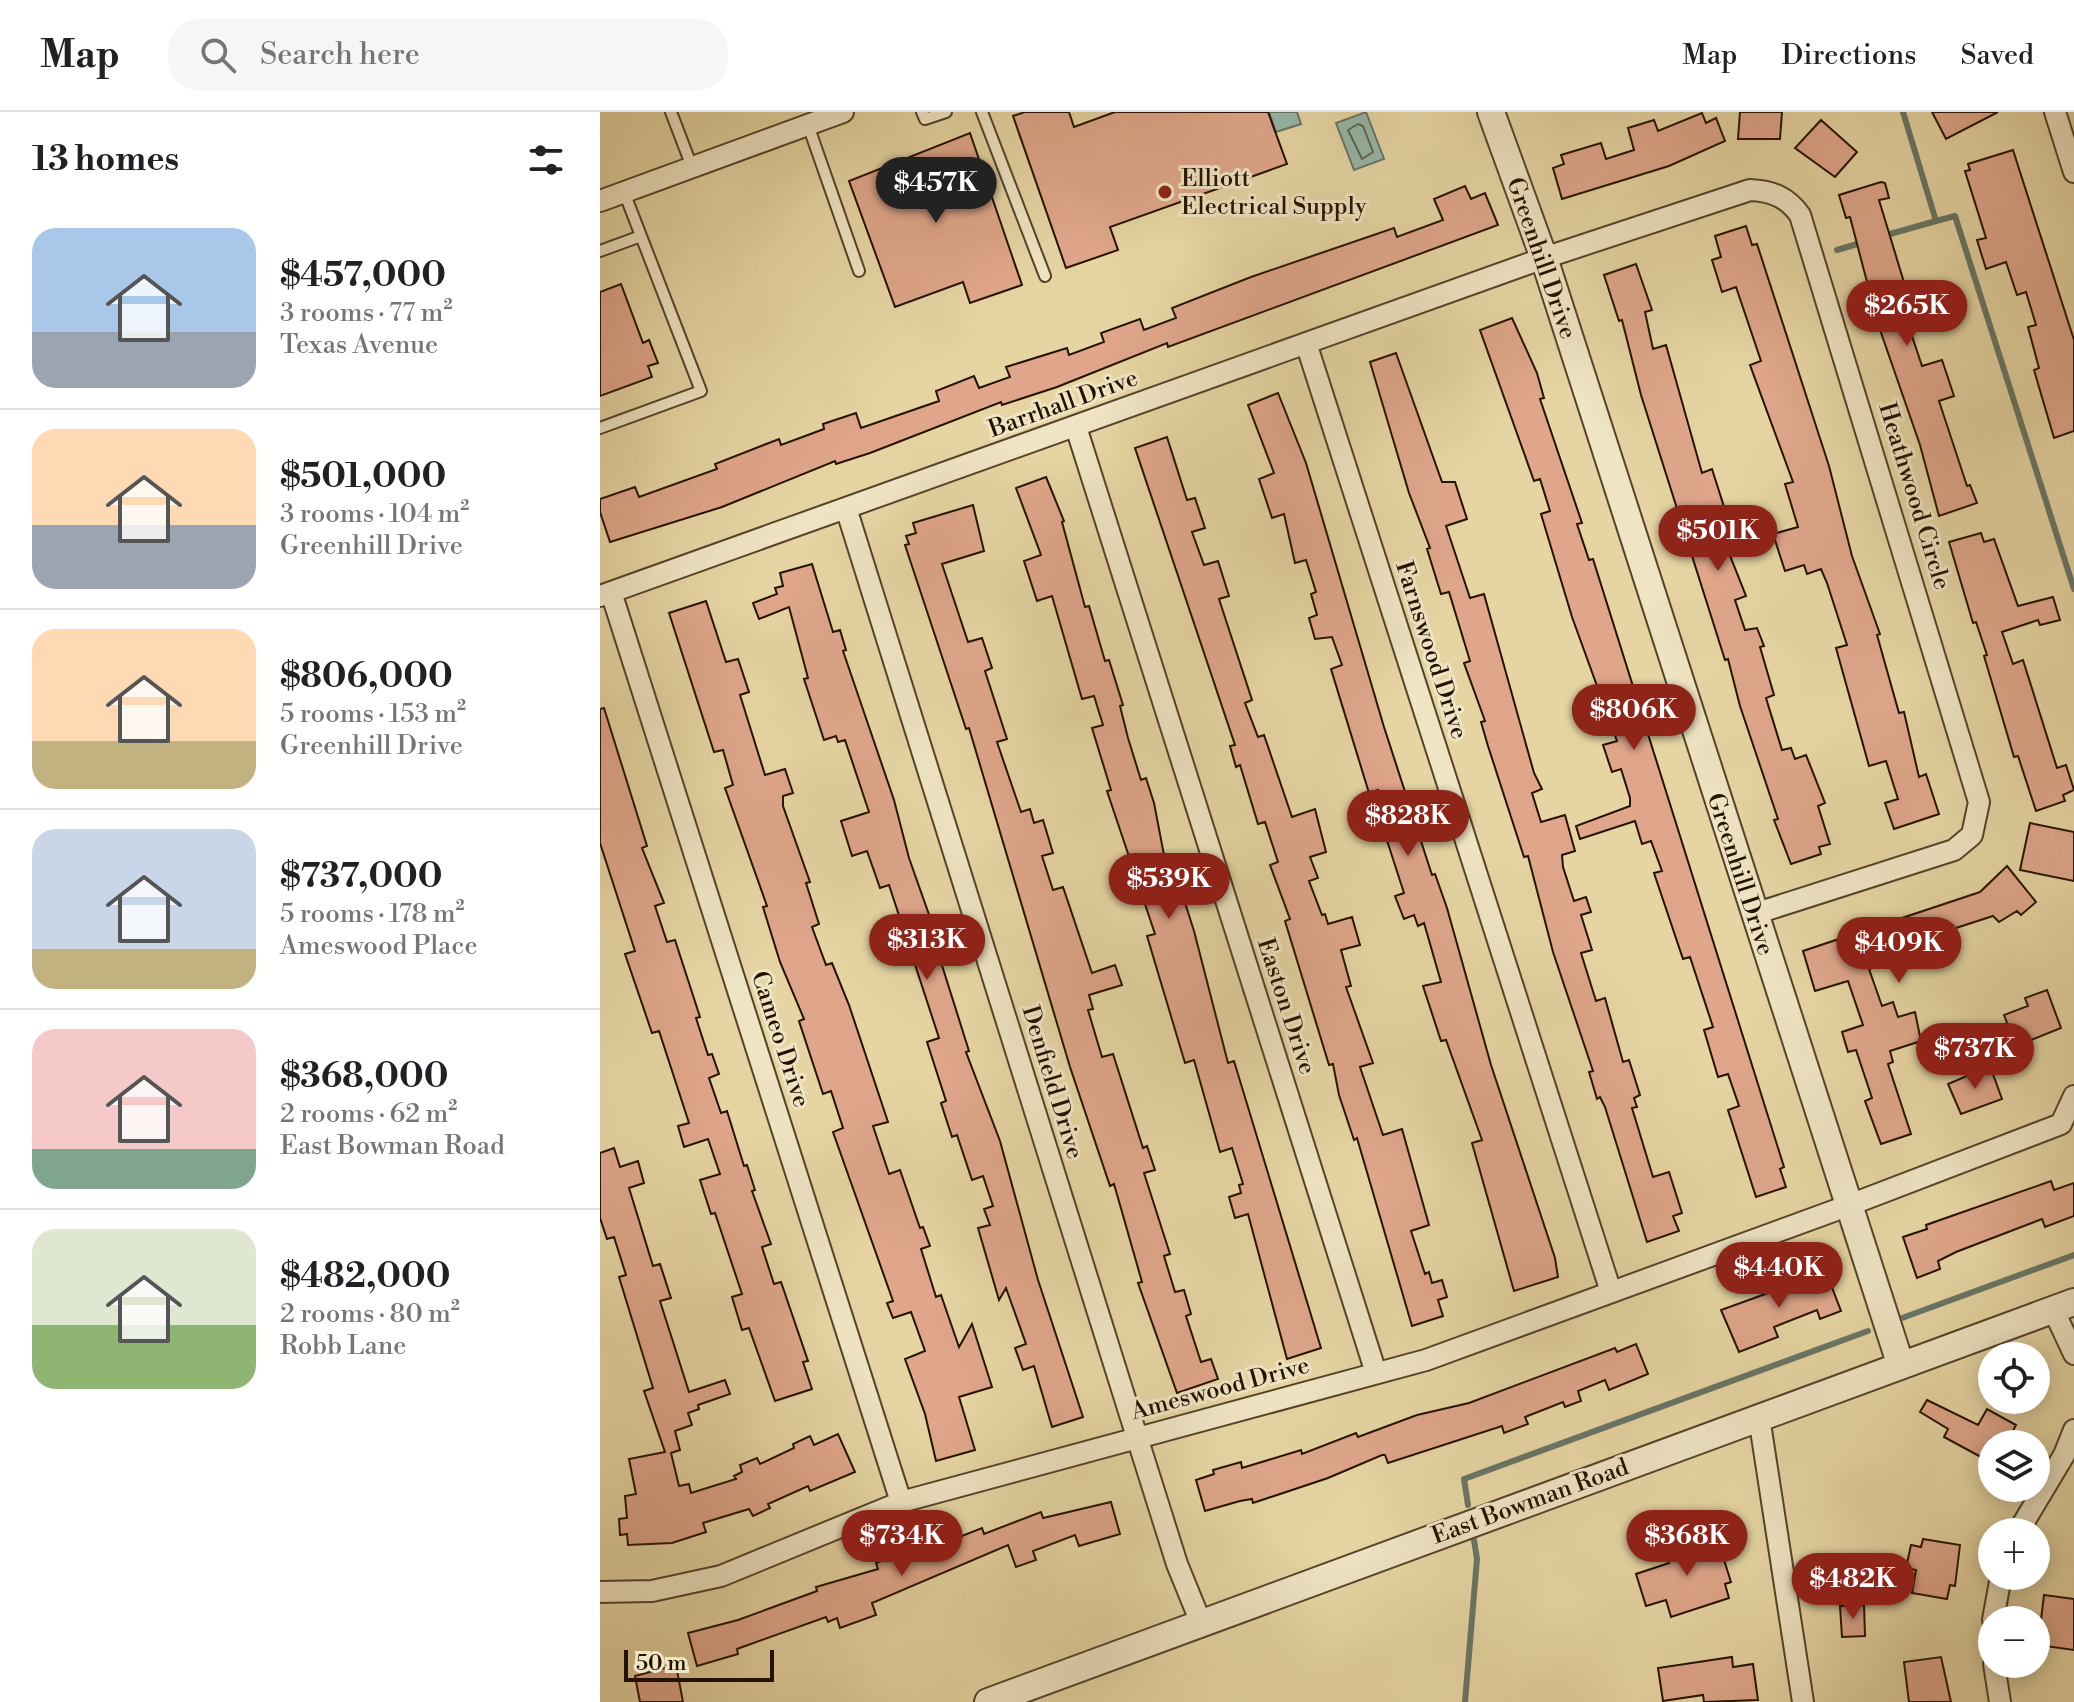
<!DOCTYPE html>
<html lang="en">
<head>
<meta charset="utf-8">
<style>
	body { margin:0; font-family:"Libre Bodoni",serif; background:#f6f6f6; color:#202124; height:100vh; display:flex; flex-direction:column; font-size:30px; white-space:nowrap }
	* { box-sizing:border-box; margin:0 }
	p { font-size:26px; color:#757577 }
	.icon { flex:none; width:44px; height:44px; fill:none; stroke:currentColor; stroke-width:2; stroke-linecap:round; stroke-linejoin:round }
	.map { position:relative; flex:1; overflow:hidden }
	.drawer { display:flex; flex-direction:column; background:#fff; width:600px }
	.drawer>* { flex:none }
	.tools { position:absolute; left:1378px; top:1230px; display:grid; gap:16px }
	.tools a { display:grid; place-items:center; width:72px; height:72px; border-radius:50%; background:#fff; box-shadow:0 4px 20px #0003; font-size:40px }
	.scale { position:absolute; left:24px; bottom:20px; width:150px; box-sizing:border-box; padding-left:8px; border:4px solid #241200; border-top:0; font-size:22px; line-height:28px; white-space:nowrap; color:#241200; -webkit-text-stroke:6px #efe4c3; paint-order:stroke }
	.price { position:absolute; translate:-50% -68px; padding:0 18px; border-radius:28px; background:#8f2418; color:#fff; font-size:26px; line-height:52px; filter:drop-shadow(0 2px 4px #0008) }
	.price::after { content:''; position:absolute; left:50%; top:48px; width:24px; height:18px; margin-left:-12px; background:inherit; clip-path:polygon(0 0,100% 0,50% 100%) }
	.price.current { background:#222; color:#fff }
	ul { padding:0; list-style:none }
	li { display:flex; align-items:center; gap:24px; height:200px; padding:0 32px }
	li+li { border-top:2px solid #e0e0e0 }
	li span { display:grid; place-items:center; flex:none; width:224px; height:160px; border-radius:24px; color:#555 }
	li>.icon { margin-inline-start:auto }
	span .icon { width:96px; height:96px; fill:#fffc; stroke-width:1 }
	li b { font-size:34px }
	h2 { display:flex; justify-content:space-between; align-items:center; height:96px; padding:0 32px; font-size:34px }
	header { display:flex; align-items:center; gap:48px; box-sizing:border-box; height:112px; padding:0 40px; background:#fff; border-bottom:2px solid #e0e0e0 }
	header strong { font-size:38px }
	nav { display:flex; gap:44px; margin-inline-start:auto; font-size:28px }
	.search { width:560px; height:72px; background:#f6f6f6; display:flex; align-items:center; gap:20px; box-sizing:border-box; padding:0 28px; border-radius:32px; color:#757577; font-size:30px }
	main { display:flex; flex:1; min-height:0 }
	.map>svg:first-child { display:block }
</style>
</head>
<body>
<header>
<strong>Map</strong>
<div class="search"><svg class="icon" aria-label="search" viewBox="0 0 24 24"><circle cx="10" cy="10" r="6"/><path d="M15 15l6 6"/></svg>Search here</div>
<nav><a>Map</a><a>Directions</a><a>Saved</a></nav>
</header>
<main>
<section class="drawer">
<h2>13 homes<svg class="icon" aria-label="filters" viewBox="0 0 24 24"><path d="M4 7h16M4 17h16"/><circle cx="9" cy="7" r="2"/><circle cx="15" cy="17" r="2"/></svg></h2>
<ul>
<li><span style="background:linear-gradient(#a9c7e8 65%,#9aa5b1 0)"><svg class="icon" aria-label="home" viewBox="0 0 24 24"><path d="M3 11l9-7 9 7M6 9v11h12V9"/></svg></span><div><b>$457,000</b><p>3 rooms · 77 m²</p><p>Texas Avenue</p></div></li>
<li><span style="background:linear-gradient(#ffd9b3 60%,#9aa5b1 0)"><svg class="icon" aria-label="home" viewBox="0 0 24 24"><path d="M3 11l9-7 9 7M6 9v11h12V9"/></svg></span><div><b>$501,000</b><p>3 rooms · 104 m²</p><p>Greenhill Drive</p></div></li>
<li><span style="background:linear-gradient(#ffd9b3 70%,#c2b280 0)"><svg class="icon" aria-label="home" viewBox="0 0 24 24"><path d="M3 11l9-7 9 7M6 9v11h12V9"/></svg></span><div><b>$806,000</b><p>5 rooms · 153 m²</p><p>Greenhill Drive</p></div></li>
<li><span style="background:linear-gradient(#c9d6e8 75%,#c2b280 0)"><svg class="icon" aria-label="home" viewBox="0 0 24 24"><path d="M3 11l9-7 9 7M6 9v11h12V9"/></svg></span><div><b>$737,000</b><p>5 rooms · 178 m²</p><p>Ameswood Place</p></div></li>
<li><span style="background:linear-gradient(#f6c9c9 75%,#7fa58c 0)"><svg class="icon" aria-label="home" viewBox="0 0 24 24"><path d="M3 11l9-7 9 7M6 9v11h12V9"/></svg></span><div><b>$368,000</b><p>2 rooms · 62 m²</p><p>East Bowman Road</p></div></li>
<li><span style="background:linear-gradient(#dfe7d0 60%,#8fb573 0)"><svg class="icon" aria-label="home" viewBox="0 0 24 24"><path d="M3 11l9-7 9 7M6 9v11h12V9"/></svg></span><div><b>$482,000</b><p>2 rooms · 80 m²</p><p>Robb Lane</p></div></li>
</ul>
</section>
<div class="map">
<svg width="1474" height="1590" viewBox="0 0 1474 1590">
	<rect width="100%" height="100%" fill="#e6d5a3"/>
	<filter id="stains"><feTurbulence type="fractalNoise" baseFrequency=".0025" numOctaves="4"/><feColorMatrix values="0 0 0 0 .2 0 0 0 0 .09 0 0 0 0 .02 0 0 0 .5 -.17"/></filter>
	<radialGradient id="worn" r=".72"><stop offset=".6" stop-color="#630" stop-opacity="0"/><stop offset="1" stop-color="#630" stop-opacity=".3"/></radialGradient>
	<path fill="#96b8aa" stroke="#687666" stroke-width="2" d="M669 0H697L701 12 676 20Z
		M766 0 784 47 754 58 736 11Z"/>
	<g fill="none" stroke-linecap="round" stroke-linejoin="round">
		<path stroke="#5d6555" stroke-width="2" d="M758 12 763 14 773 40 762 47 748 18Z"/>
		<path stroke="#687666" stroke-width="6" d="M1303 0 1336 109 1355 104 1474 477
			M1283 124 1336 109
			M1237 138 1264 130
			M1302 1206 1474 1143
			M868 1393 864 1367 1268 1219
			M865 1590 877 1447 874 1428"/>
	</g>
	<path fill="#dfa68b" stroke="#241200" stroke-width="2" d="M425 0H469L474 15 515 0H668L687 52 510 115 518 138 466 156 413 4Z
		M1140 0H1182L1180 27H1138Z
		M1332 0H1398L1346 27Z
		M1102 1 1106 11 1116 6 1125 29 1069 54 962 87 953 56 964 52 961 43 1001 31 1006 47 1034 38 1028 16 1054 8 1058 19Z
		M1221 8 1257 40 1235 65 1195 36Z
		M370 21 422 173 370 191 363 170 295 195 249 69Z
		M1413 38 1474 228V319L1454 326 1434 258 1439 256 1428 215 1436 213 1426 180 1417 183 1406 150 1386 157 1377 128 1386 126 1365 59 1370 58 1368 52Z
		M1281 70 1285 71 1289 86 1279 88 1313 200 1317 199 1322 215 1310 218 1322 254 1342 248 1354 284 1339 289 1367 374 1370 373 1377 391 1339 404 1320 333 1278 212 1250 105 1246 106 1239 83Z
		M865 74 871 87 885 81 898 113 568 235 567 231 457 275 402 293 401 290 270 341 236 352 235 349 122 395 10 430 0 400V387L35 375 39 385 117 357 115 352 179 327 181 333 224 317 223 312 256 301 261 316 339 289 336 279 374 264 379 276 410 265 406 255 467 236 469 243 504 230 501 221 540 207 544 218 576 206 572 196 651 165 794 116 797 125 843 108 834 87Z
		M1146 114 1152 133 1157 132 1229 354 1252 444 1280 522 1277 523 1299 601 1304 600 1319 665 1326 662 1339 702 1294 717 1285 691 1298 687 1286 649 1269 654 1236 536 1247 533 1227 471 1221 457 1207 462 1204 453 1185 459 1173 422 1198 415 1185 372 1193 370 1150 253 1161 249 1136 175 1122 180 1112 148 1121 145 1115 124Z
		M1036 152 1052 198 1045 200 1053 237 1066 233 1102 361 1112 357 1133 423 1123 426 1146 484 1135 488 1145 518 1157 516 1164 534 1160 535 1174 583 1166 586 1182 638 1191 636 1195 647 1206 643 1225 691 1218 694 1230 732 1219 735 1221 742 1191 752 1174 708 1178 707 1140 594 1128 547 1125 548 1041 283 1022 208 1019 209 1004 163Z
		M21 172 43 231 49 228 58 251 48 254 52 265 0 284V180Z
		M912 206 937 261 944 286 940 287 982 411 977 412 989 448 993 447 1184 1055 1180 1057 1186 1075 1156 1085 1128 998 1139 994 1128 962 1118 965 1104 918 1113 915 1090 845 1083 847 1054 761 1062 759 1051 729 1042 732 1035 709 980 727 976 714 1030 694V686L1021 657 1012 660 1003 633 1017 629 972 505 941 402 950 399 940 367 934 369 880 218Z
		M796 241 842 370H855L867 407 846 414 870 486 884 482 934 661 942 677 932 681 941 710 965 703 975 739 962 743 963 755 974 789 986 785 991 800 981 803 992 838 981 841 996 889 1005 886 1023 950 1029 948 1040 983 1034 986 1037 995 1032 996 1053 1065 1069 1060 1082 1101 1073 1104 1079 1119 1047 1130 1005 995 1000 985 997 987 989 960 993 959 953 840 928 744 924 745 888 634 881 610 885 609 864 551 870 549 849 480 841 482 827 437 830 436 809 381 770 250Z
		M678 281 706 351 784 615 832 763 835 762 847 796 891 953 955 1146 958 1165 914 1179 872 1031 882 1028 846 928 841 929 823 874 841 870 824 811 818 814 814 803 804 807 795 784 804 781 782 713 789 711 778 678 769 681 731 557 742 553 732 525 715 527 709 506 717 503 711 482 716 480 706 448 695 451 684 402 672 406 659 367 674 361 648 293Z
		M567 325 587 388 595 386 605 416 592 420 604 453 618 449 629 484 619 487 652 588 645 591 658 625 664 623 692 705 715 697 726 740 710 745 718 766 709 769 722 803 725 802 728 812 752 805 760 833 741 838 751 874 746 875 773 951 760 955 783 1023 802 1017 829 1113 811 1119 825 1162 829 1160 832 1171 842 1168 847 1185 838 1188 843 1204 812 1214 757 1026 754 1028 739 983 733 952 729 953 685 809 690 807 670 753 678 750 665 710 658 712 640 653 636 655 630 634 635 633 535 336Z
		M446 365 464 409 462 410 485 495 489 494 505 549 509 548 523 593 520 594 528 626 541 668 546 666 554 691 564 743 574 777 580 775 594 819 628 951 634 949 721 1236 687 1247 648 1102 635 1106 629 1085 641 1081 639 1073 643 1072 632 1036 620 1040 594 948 585 951 547 824 555 822 507 679 511 678 492 616 503 613 494 584 482 587 452 484 437 489 424 449 441 443 416 376Z
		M373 393 384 439 342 452 368 530 382 526 392 556 385 559 407 627 397 630 421 700 430 697 434 711 443 708 453 741 442 744 453 778 463 775 492 861 515 853 522 873 489 883 493 897 488 898 502 945 513 942 543 1036 547 1034 555 1058 544 1061 570 1142 564 1144 575 1180 584 1178 591 1202 586 1204 601 1250 611 1247 618 1267 577 1281 538 1171 542 1170 514 1072 510 1074 470 955 369 616 366 617 305 433 309 432 306 424 316 421 313 411Z
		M1381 421 1384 430 1394 427 1418 494 1453 485 1460 508 1440 513 1438 508 1402 520 1413 552 1423 548 1457 656 1466 653 1474 678 1463 683 1465 689 1436 699 1418 644 1414 645 1384 544 1387 543 1376 510 1373 511 1349 430Z
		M212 452 233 520 240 518 246 538 243 539 294 688 309 746 344 845 340 847 369 939 366 940 400 1029 438 1168 483 1305 452 1315 434 1254 423 1258 415 1236 426 1232 406 1176 399 1188 378 1116 390 1113 384 1097 393 1094 383 1064 372 1068 357 1023 352 1025 341 991 346 989 327 930 339 926 289 773 280 776 267 739 252 744 241 709 269 700 245 628 238 630 236 624 224 628 204 567 208 566 189 495 159 507 153 491 177 482 175 476 183 474 180 461Z
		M106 489 126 550 138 547 149 580 140 583 165 663 185 657 193 681 183 684V694L210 770 206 771 219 812 212 815 226 853 232 851 249 893 288 1010 273 1014 289 1062 300 1058 320 1116 323 1115 330 1134 321 1137 336 1185 341 1183 359 1235 372 1212 392 1275 359 1285 375 1338 336 1349 325 1302 305 1247 325 1239 311 1200 293 1206 287 1191 293 1189 233 1020 243 1016 231 979 223 982 199 909 204 907 180 850 163 795 167 794 125 676 133 673 123 638 114 640 69 501Z
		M4 596 47 734 42 736 64 791 55 794 67 830 75 828 100 905 96 906 108 943 112 942 119 962 109 966 121 1001 127 999 144 1054 147 1053 155 1078 152 1079 171 1132 162 1135 174 1172 181 1170 208 1249 203 1250 212 1277 175 1289 149 1216 142 1218 132 1185 142 1182 115 1101 111 1102 100 1068 120 1062 108 1027 84 1035 78 1014 89 1011 59 919 52 921 25 842 35 839 0 731V597Z
		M1430 711 1474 720V769L1420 758Z
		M1407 754 1436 790 1421 803 1417 799 1399 810 1393 804 1316 829 1320 841 1269 857 1282 894 1293 890 1298 905 1315 900 1321 929 1290 939 1293 950 1288 952 1311 1022 1281 1032 1265 989 1272 986 1256 938 1248 940 1242 920 1263 913 1248 869 1215 879 1203 839 1380 780Z
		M1447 878 1461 916 1416 934 1404 903 1428 894 1425 886Z
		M1390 954 1402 987 1361 1002 1348 972Z
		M14 1036 20 1055 38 1049 44 1071 29 1076 53 1154 60 1152 71 1186 60 1189 89 1280 125 1268 130 1282 98 1293 99 1297 88 1301 92 1313 75 1319 80 1338 71 1341 79 1374 89 1372 91 1381 136 1367 134 1364 142 1360 140 1353 157 1346 160 1352 194 1336 193 1332 210 1324 214 1333 238 1322 255 1360 210 1379 208 1374 168 1392 170 1396 153 1404 149 1397 103 1411 106 1420 72 1431 28 1433 27 1422 20 1423 19 1407 27 1406 25 1384 36 1382 29 1347 65 1340 44 1279 53 1276 19 1165 26 1163 14 1125 7 1127 0 1106V1041Z
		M1451 1069 1454 1078 1474 1071V1104L1445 1115 1442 1107 1356 1140 1338 1149 1340 1157 1317 1166 1303 1125 1327 1117 1326 1113Z
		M1226 1160 1241 1199 1220 1207 1217 1198 1174 1215 1178 1225 1139 1240 1121 1198Z
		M1036 1232 1048 1262 1009 1278 1005 1268 978 1279 981 1289 965 1295 963 1290 925 1305 928 1312 904 1321 902 1314 788 1351 785 1343H782L728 1366 653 1391 652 1387 640 1389 605 1399 596 1368 614 1362 613 1358 641 1350 642 1356 701 1338 702 1342 756 1321 758 1325 817 1303 869 1291 1015 1236 1017 1240Z
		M1327 1288 1378 1313 1387 1297 1416 1313 1406 1332H1392V1351L1344 1325 1348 1317 1320 1300Z
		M511 1390 520 1422 479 1434 475 1423 433 1439 436 1448 416 1455 408 1433 272 1491 276 1503 240 1516 237 1506 228 1510 226 1505 137 1537 138 1542 97 1554 88 1521 138 1508 217 1479 216 1475 278 1457 276 1451 317 1436 319 1441 382 1416 384 1422 441 1400 443 1406Z
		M1102 1424 1107 1440 1120 1435 1131 1470 1125 1472 1129 1486 1071 1505 1066 1488 1046 1494 1036 1462 1069 1451 1063 1433Z
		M1323 1427 1360 1433 1355 1474 1350 1473 1347 1487 1312 1481 1316 1458 1306 1456 1311 1433 1321 1435Z
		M1444 1483 1474 1487V1538L1438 1533Z
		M1264 1493 1265 1524 1242 1525 1240 1494Z
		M1132 1545 1133 1555 1153 1552 1158 1588 1104 1590 1103 1583 1063 1589 1058 1556Z
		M1341 1545 1351 1590H1309L1304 1550Z
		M76 1553 83 1590H40L35 1564Z"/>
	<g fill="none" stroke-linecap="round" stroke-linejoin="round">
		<defs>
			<path id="service" d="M71 0 92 55
				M322 0 325 7 346 0
				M382 0 445 164
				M208 13 259 159
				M0 139 41 124
				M0 316 101 279 24 80"/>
			<path id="minor" d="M1455 0 1474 60
				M0 89 243 0
				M706 231 1011 1180
				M476 315 776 1261
				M246 396 537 1325 577 1452 601 1511
				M11 480 301 1390
				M0 484 944 146 1150 78C1172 79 1187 85 1200 103L1379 690 1372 723 1354 738 1154 802
				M1453 1197 1474 1242
				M1159 1305 1203 1590
				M1418 1420 1464 1343 1474 1318
				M0 1480 52 1479 121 1464 301 1390 826 1248 1247 1094 1461 1012 1474 984
				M1393 1508 1401 1464
				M1394 1552 1400 1590"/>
			<path id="tertiary" d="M891 0 944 146 1300 1251
				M388 1590 1474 1190"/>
		</defs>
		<use href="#service" stroke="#544329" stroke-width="14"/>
		<use href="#minor" stroke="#544329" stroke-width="24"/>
		<use href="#tertiary" stroke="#544329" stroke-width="30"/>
		<use href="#service" stroke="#efe4c3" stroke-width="10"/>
		<use href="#minor" stroke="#efe4c3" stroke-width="20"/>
		<use href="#tertiary" stroke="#efe4c3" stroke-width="26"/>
	</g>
	<circle fill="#8f2418" stroke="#efe4c3" stroke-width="3" cx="565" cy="80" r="8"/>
	<g text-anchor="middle" stroke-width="6" stroke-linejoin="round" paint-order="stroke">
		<g font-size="24" fill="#241200" stroke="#efe4c3" text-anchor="start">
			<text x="581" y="74">Elliott<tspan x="581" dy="28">Electrical Supply</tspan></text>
		</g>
		<g font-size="24" fill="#241200" stroke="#efe4c3">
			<text transform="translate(942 146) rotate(71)" y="8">Greenhill Drive</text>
			<text transform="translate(463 291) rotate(-20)" y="8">Barrhall Drive</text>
			<text transform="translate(1315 384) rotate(73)" y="8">Heathwood Circle</text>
			<text transform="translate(832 538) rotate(72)" y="8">Farnswood Drive</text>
			<text transform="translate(1141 762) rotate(72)" y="8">Greenhill Drive</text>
			<text transform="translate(687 894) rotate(72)" y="8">Easton Drive</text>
			<text transform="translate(181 927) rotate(72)" y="8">Cameo Drive</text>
			<text transform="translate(453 970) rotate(73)" y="8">Denfield Drive</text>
			<text transform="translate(620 1276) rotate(-15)" y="8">Ameswood Drive</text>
			<text transform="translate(930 1389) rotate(-20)" y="8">East Bowman Road</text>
		</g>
	</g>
	<rect width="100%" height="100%" filter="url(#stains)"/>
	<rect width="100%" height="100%" fill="url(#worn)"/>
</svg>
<div class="tools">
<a><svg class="icon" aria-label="locate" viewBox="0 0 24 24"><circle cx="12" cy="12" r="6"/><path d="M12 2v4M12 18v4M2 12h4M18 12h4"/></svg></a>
<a><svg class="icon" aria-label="layers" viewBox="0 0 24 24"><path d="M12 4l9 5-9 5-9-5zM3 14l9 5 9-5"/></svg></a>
<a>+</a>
<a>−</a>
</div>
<div class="scale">50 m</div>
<b class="price current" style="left:336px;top:113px">$457K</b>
<b class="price" style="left:1307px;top:236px">$265K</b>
<b class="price" style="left:1118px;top:461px">$501K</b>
<b class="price" style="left:1034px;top:640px">$806K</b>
<b class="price" style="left:808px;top:746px">$828K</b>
<b class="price" style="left:569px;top:809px">$539K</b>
<b class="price" style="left:327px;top:870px">$313K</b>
<b class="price" style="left:1299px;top:873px">$409K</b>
<b class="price" style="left:1375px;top:979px">$737K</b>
<b class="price" style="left:1179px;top:1198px">$440K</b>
<b class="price" style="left:302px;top:1466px">$734K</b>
<b class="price" style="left:1087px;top:1466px">$368K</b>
<b class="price" style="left:1253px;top:1509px">$482K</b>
</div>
</main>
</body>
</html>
